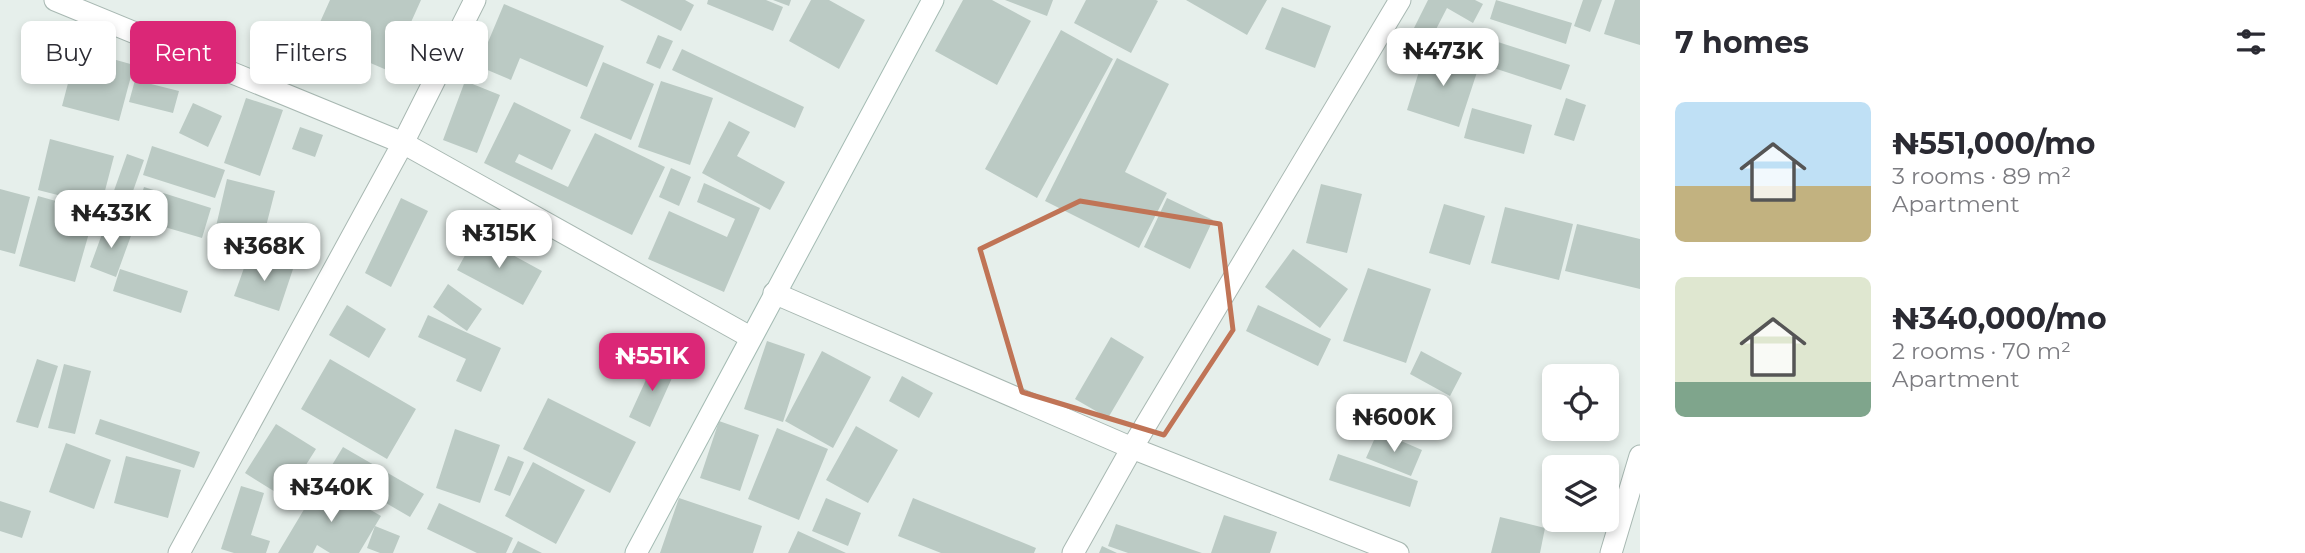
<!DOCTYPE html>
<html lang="en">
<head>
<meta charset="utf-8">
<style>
	body { margin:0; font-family:Montserrat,sans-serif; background:#f2f2f3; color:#2b2b33; height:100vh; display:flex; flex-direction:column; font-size:26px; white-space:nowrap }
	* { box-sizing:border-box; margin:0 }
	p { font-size:23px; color:#7c7c81 }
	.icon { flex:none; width:38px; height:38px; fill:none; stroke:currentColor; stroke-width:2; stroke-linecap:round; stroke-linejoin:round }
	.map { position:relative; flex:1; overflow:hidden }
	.drawer { display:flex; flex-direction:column; background:#fff; width:665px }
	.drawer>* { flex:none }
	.top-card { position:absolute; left:21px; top:21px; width:665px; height:63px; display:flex; gap:14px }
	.fabs { position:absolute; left:1542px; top:364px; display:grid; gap:14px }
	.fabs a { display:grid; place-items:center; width:77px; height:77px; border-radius:10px; background:#fff; box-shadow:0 4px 10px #0003; font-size:35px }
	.price { position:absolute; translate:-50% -60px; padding:0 16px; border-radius:14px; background:#fff; color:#222; font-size:23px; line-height:46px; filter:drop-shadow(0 2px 4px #0008) }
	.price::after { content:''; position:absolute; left:50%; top:42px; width:21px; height:16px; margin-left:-10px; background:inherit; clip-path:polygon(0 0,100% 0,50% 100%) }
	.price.selected { background:#db2777; color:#fff }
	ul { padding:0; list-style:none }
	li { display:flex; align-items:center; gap:21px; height:175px; padding:0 35px }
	li span { display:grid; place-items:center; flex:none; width:196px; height:140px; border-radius:10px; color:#555 }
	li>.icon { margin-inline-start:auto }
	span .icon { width:84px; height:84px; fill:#fffc; stroke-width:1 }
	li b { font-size:30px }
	h2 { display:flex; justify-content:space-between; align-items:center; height:84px; padding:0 35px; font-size:30px }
	.chip { padding:0 24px; border-radius:10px; background:#fff; box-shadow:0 4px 10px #0003; font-size:24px; line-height:63px }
	.chip.selected { background:#db2777; color:#fff }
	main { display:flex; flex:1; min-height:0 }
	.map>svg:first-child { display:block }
</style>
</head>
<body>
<main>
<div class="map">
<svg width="1640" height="553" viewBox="0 0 1640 553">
	<rect width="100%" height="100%" fill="#e6efeb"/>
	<path fill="#bbcac4" d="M330 0H421L389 71 345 52 335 74 303 60Z
		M620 0H685L694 5 681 31Z
		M708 0H766L783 7 773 31 707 4Z
		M773 0H791L789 6Z
		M811 0H829L865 20 839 69 789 41Z
		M963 0H992L1031 21 997 85 935 51Z
		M1005 0H1053L1047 16Z
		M1086 0H1156L1158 1 1131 53 1074 23Z
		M1186 0H1267L1247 35Z
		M1428 0H1475L1483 4 1473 23 1447 8 1429 43 1411 34Z
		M1496 0 1572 23 1566 44 1490 19Z
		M1583 0H1602L1590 32 1574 26Z
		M1615 0H1640V45L1604 34Z
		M504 4 604 46 587 87 520 58 511 80 478 66Z
		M1282 7 1331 26 1315 68 1265 49Z
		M1061 30 1113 59 1037 198 985 169Z
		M658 35 673 41 660 69 646 63Z
		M1476 35 1570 65 1561 90 1469 60Z
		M77 49 134 65 119 121 62 106Z
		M682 49 804 107 795 128 672 70Z
		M1426 49 1479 66 1459 127 1407 110Z
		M1117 58 1169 84 1125 172 1167 193 1139 248 1045 201Z
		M603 62 654 84 631 140 580 118Z
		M135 80 179 91 173 113 129 102Z
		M465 81 500 95 477 153 443 140Z
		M661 81 713 98 690 165 638 147Z
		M246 98 283 110 260 176 224 163Z
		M1566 98 1586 105 1574 141 1554 135Z
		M514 102 571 130 552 170 519 154 515 162 568 187 595 133 665 167 632 235 484 163Z
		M193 103 222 116 208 147 179 133Z
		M1472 108 1532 125 1524 154 1464 138Z
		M729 121 750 132 737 156 785 182 770 210 702 173Z
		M300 127 323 135 315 157 292 149Z
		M50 139 114 156 101 206 38 190Z
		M152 146 225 170 215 198 143 175Z
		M127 154 144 160 122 222 105 216Z
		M671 168 691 177 679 206 659 197Z
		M227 179 275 191 261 246 214 235Z
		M704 183 760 208 724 292 648 259 669 211 727 237 735 219 697 202Z
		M1321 184 1362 194 1347 253 1306 243Z
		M144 187 211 208 202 238 134 218Z
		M0 189 30 197 15 254 0 250Z
		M38 196 95 212 75 282 19 266Z
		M401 198 428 211 391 287 365 273Z
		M1167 198 1213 220 1190 269 1144 247Z
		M1444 204 1485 216 1470 265 1429 253Z
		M1505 207 1573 224 1559 280 1491 263Z
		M106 223 132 233 116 277 90 267Z
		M1577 224 1640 239V289L1565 271Z
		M476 235 542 271 523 305 457 270Z
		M1293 249 1348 289 1320 328 1265 287Z
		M249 254 293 269 279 311 234 296Z
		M1368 268 1431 289 1406 363 1343 341Z
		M120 269 188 291 181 313 113 291Z
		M448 284 482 309 467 331 433 307Z
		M347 305 386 329 369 358 329 335Z
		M1258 305 1331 339 1318 366 1246 331Z
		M428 315 501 348 481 392 456 381 466 359 418 337Z
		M1111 337 1144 357 1108 418 1075 399Z
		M767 341 805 354 783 422 744 409Z
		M822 351 871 377 833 448 785 421Z
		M1421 351 1462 373 1450 396 1410 374Z
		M37 359 58 366 38 428 16 422Z
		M330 359 416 409 387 459 301 409Z
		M655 360 676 369 650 427 629 417Z
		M64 364 91 371 75 434 48 428Z
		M902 376 933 393 919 418 889 401Z
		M548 398 636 442 610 493 523 449Z
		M100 419 200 452 194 468 95 434Z
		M719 421 759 435 740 491 700 478Z
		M276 424 316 449 285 498 245 473Z
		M856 426 898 450 868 503 826 480Z
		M777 428 828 449 799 520 748 499Z
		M455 429 500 445 480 503 436 488Z
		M1378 431 1422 450 1411 476 1366 458Z
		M66 443 111 460 94 509 49 492Z
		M343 447 424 494 410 517 329 470Z
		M1338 454 1418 481 1410 507 1329 480Z
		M126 456 181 470 168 518 114 503Z
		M508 456 524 462 510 496 494 490Z
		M533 462 585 490 556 544 505 516Z
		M321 481 381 516 359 553H330L317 545 313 553H278Z
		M241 486 264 493 251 535 270 541 266 553H234L221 549Z
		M679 498 762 526 753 553H660Z
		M826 498 861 513 848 546 812 531Z
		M913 498 1036 548 1034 553H941L898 536Z
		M0 501 31 511 22 538 0 531Z
		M439 503 513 538 506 553H477L427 529Z
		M1224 515 1277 532 1270 553H1211Z
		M1500 517 1545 528 1540 553H1491Z
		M1116 524 1202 553H1128L1108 546Z
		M375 526 400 536 393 553H380L367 548Z
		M798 531 846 553H788Z
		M518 541 542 553H512Z
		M1102 546 1117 553H1099Z"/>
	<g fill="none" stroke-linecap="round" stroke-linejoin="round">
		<defs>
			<path id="street" d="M55 0 403 143 750 337
				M774 293 1132 448 1398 553
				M179 553 403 143 475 0
				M1073 553 1132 448 1400 0
				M1611 553 1640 456"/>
			<path id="secondary" d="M636 553 933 0"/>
		</defs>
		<use href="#street" stroke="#a8b8b2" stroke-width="23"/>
		<use href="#secondary" stroke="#a4bbb3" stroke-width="23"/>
		<use href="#street" stroke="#fff" stroke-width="21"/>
		<use href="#secondary" stroke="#fff" stroke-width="21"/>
	</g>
	<path fill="none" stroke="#c07456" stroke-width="5" stroke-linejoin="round" d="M1080 201 1220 224 1233 330 1164 435 1022 392 980 249Z"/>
</svg>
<div class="fabs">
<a><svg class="icon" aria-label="locate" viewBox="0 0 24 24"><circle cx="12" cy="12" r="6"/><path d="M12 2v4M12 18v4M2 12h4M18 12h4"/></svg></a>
<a><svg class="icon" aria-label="layers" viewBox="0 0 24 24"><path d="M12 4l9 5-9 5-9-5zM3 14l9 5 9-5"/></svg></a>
</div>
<b class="price" style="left:1443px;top:88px">₦473K</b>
<b class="price" style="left:111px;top:250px">₦433K</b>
<b class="price" style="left:499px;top:270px">₦315K</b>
<b class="price" style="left:264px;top:283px">₦368K</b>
<b class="price selected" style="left:652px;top:393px">₦551K</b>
<b class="price" style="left:1394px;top:454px">₦600K</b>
<b class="price" style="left:331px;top:524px">₦340K</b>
<div class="top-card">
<a class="chip">Buy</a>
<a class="chip selected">Rent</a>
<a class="chip">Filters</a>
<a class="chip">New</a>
</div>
</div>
<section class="drawer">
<h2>7 homes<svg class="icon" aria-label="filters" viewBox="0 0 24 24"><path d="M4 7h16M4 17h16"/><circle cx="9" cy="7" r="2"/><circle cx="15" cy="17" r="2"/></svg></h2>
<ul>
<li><span style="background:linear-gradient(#bfe0f5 60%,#c2b280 0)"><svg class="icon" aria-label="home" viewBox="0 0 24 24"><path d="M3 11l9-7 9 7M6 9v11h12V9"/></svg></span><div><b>₦551,000/mo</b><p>3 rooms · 89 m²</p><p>Apartment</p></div></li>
<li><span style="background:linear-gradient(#dfe7d0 75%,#7fa58c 0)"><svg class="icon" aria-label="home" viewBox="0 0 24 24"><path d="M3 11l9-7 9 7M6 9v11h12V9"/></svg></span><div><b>₦340,000/mo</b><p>2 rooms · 70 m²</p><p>Apartment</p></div></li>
</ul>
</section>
</main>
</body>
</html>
